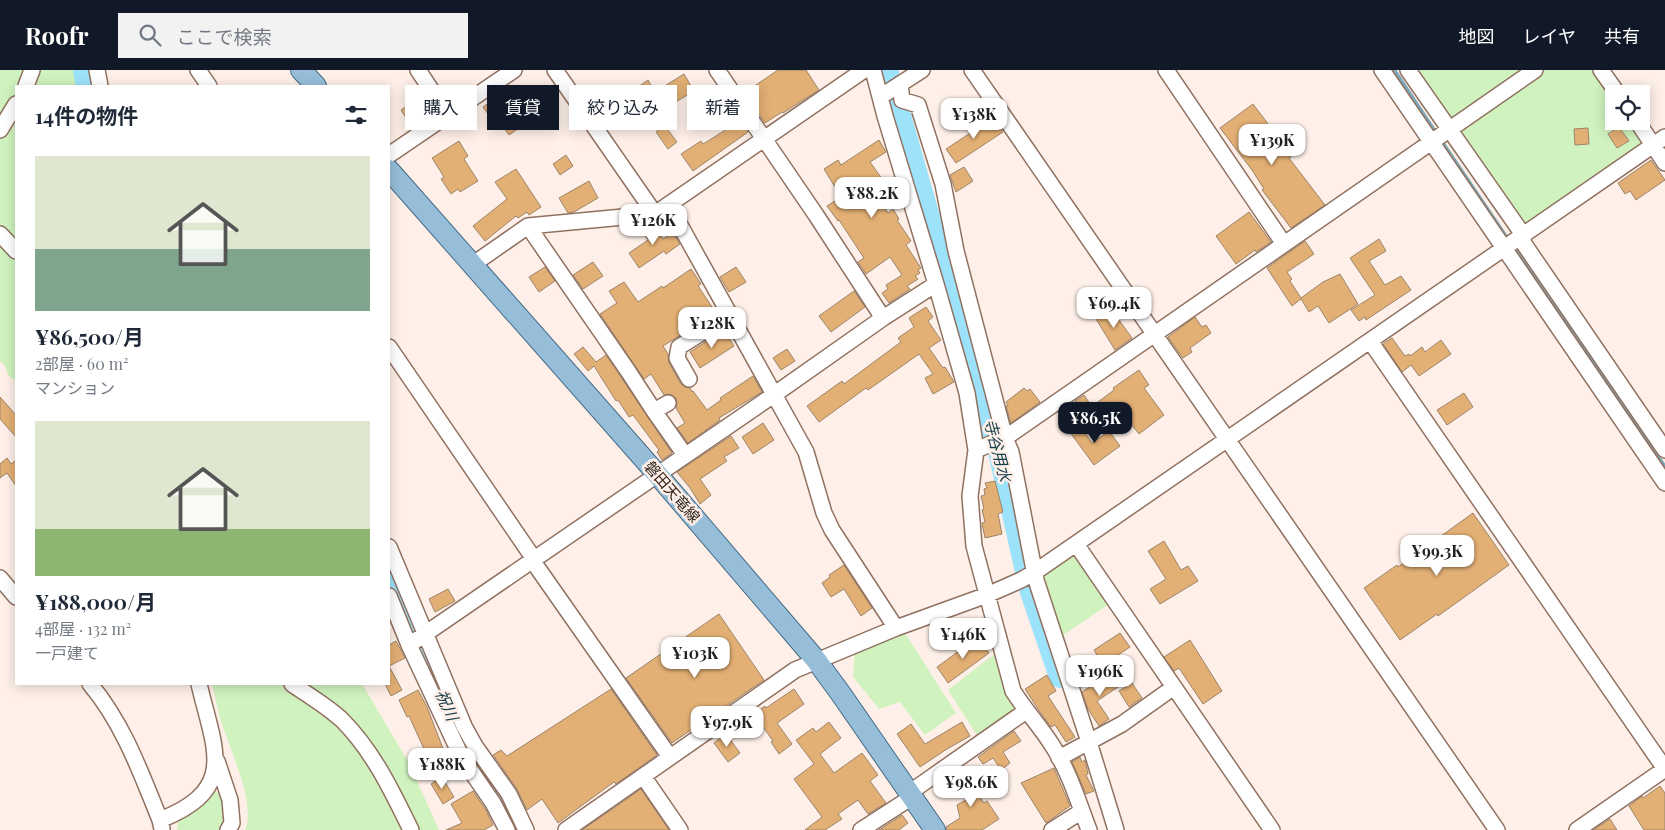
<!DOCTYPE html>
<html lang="ja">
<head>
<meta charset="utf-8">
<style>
	body { margin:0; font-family:"Playfair Display","Noto Sans JP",serif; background:#f2f2f3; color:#1f2937; height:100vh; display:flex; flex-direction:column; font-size:19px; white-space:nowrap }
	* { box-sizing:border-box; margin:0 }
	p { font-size:16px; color:#747a83 }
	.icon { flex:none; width:28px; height:28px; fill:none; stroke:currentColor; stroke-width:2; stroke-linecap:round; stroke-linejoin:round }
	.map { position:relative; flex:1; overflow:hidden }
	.panel { position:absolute; left:15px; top:15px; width:375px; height:600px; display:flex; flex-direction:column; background:#fff; border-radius:0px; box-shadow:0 2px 12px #0003 }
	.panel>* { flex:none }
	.banner { position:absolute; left:405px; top:15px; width:475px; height:45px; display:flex; gap:10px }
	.buttons { position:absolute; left:1605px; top:15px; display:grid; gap:10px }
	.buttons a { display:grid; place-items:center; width:45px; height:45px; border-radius:0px; background:#fff; box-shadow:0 2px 12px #0003; font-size:25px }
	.price { position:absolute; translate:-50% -42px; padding:0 11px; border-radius:10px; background:#fff; color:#222; font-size:16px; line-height:32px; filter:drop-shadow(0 1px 2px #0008) }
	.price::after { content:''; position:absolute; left:50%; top:30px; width:15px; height:11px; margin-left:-8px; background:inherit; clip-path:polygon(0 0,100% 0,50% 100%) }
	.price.active { background:#111827; color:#fff }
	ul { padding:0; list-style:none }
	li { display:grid; align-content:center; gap:10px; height:265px; padding:0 20px }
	li span { display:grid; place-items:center; height:155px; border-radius:0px; color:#555 }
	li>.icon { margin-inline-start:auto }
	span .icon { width:90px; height:90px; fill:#fffc; stroke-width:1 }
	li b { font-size:21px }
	h2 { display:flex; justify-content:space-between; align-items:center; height:60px; padding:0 20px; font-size:21px }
	.chip { padding:0 18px; border-radius:0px; background:#fff; box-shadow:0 2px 12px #0003; font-size:18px; line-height:45px }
	.chip.active { background:#111827; color:#fff }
	header { display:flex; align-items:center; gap:30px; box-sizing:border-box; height:70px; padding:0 25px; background:#111827; color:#fff }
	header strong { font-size:24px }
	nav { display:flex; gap:28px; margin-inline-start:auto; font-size:18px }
	.search { width:350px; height:45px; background:#f2f2f3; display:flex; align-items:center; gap:12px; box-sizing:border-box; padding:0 18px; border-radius:0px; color:#747a83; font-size:19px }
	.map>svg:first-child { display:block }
</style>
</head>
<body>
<header>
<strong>Roofr</strong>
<div class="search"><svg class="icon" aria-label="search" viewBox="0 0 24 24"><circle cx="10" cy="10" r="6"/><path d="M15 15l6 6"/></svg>ここで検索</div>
<nav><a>地図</a><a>レイヤ</a><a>共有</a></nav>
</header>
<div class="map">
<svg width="1665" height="760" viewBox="0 0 1665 760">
	<rect width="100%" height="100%" fill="#fef0e8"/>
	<path fill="#cff2be" d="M0 0H84L87 16H16V311L8 305 6 298 2 292H0Z
		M1408 0H1601L1614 24V51H1635L1653 76 1524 166Z
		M1079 478 1115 530 1062 566 1044 506Z
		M903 560 956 643 925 665 900 632 879 639 853 607 855 579Z
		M997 582 1018 642 978 667 948 620Z
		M212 614H362L409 693 439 760H245C257 733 228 676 220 648 217 637 215 625 212 614Z
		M214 721 225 727 228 750 221 760H177L179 748Z"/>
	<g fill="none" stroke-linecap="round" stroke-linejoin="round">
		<path stroke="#7ba8b8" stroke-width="4" d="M1394 0 1436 63
			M1440 69 1509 171
			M1513 177 1665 397"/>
		<path stroke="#9de2fb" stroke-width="22" d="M84 0 87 16
			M887 0 937 175 999 382 1030 519 1060 607
			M389 503 469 684 501 727 516 760"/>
	</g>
	<path fill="#e2af74" stroke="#9c856b" d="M778 0H806L819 20 783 43 782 42 765 53 744 23Z
		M684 4 694 21 669 36 665 28 649 39 635 19 648 10 655 22Z
		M423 25 433 39 410 54 401 40Z
		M493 30 503 44 493 51 483 37Z
		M530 31 539 44 509 65 500 52Z
		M1253 34 1281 71 1291 87 1289 88 1325 135 1291 158 1262 120 1264 119 1252 100 1220 58Z
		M993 48 1003 62 956 93 946 79Z
		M740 51 748 62 693 101 681 84 701 71 703 74Z
		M665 56 677 72 668 79 656 62Z
		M1619 57 1629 71 1617 78 1608 64Z
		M1588 58 1589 74 1575 75 1574 59Z
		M879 70 886 82 870 92 885 113 874 121 888 143 893 139 899 149 897 150 911 171 906 175 921 198 918 200 920 203 915 206 918 209 907 216 910 219 889 233 882 223 888 219 886 215 902 205 890 187 866 204 858 192 864 188 839 150 838 151 827 136 841 127 824 99 838 90 841 95Z
		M459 71 468 86 464 89 478 111 460 122 458 119 451 124 441 109 444 107 432 88Z
		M566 85 573 96 560 105 553 94Z
		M1651 90 1665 110 1636 130 1630 121 1625 124 1618 113Z
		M964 97 973 111 956 122 950 105Z
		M516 99 541 137 529 145 527 142 518 148 516 146 485 171 473 156 507 129 495 112Z
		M589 111 598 128 574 142 568 143 559 128Z
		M1249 142 1271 172 1256 182 1255 180 1236 194 1216 166Z
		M653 154 663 169 673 163 680 174 666 184 664 181 639 198 629 183 648 170 642 160Z
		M1379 169 1386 181 1369 191 1385 215 1401 206 1411 220 1366 250 1365 247 1359 251 1351 240 1375 225 1350 188Z
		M1305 171 1314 184 1287 202 1292 209 1290 211 1301 228 1323 212 1340 204 1358 234 1329 253 1318 236 1309 242 1301 229 1292 236 1267 198Z
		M593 192 603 206 583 219 573 205Z
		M545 197 555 211 539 222 529 207Z
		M736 197 746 212 729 222 720 207Z
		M691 199 701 214 698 216 716 243 663 276 668 284 669 293 681 314 685 317 690 318 692 322 693 321 707 340 721 330 720 328 753 306 762 322 719 348 720 350 688 373 677 358 685 353 676 338 677 334 676 328 669 324 664 325 651 304 644 309 600 244 617 233 609 221 624 212 638 232 662 216 663 218Z
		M854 221 865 237 831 262 819 246Z
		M926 237 933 247 928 251 941 270 929 278 943 298 945 297 954 312 933 324 925 308 933 304 919 284 868 320 866 318 819 352 807 336 842 311 844 314 901 272 898 268 914 257 909 248Z
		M1111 239 1132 268 1115 280 1096 249Z
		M1195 247 1202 257 1206 255 1211 263 1190 278 1192 282 1183 288 1168 267Z
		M724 260 734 276 700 298 690 282Z
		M1392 268 1405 286 1409 284 1410 286 1422 277 1425 282 1441 270 1451 284 1419 306 1411 295 1402 302 1383 274Z
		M583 277 596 292 606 285 672 383 662 390 657 382 659 380 633 345 629 347 618 330 616 331 594 296 588 301 574 284Z
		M787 279 795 291 781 300 773 288Z
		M1139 300 1149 315 1144 318 1164 345 1139 364 1127 349 1112 360 1094 335 1114 320 1113 318Z
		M1024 318 1027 321 1030 319 1040 332 1011 353 1006 336 1008 335 1006 332Z
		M1464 323 1473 337 1447 355 1437 340Z
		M1084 325 1094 340 1085 346 1075 331Z
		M0 327 16 345V367L0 349Z
		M763 353 774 370 753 384 742 367Z
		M1079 354 1092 373 1109 361 1120 376 1094 395 1069 361Z
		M731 366 739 378 724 387 727 391 700 409 711 425 700 434 690 418 677 402Z
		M7 388 11 394 16 390V416L7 403 0 408V394Z
		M995 411 1003 442 998 444 1002 464 985 468 982 453 985 452 982 440 984 439 981 426 985 425 984 419 987 418 985 413Z
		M1473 443 1509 495 1438 546 1437 544 1400 570 1364 518 1397 495 1398 497Z
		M1164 471 1181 500 1188 496 1198 511 1160 534 1150 519 1166 509 1148 481Z
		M844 495 872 538 861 546 844 519 831 527 822 513 830 507 829 505Z
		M448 519 455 531 435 542 429 529Z
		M719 544 764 610 672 673 626 608Z
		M1120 563 1130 577 1103 595 1094 580Z
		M978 567 989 583 948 613 937 597Z
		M1190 570 1222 621 1203 634 1179 598 1174 601 1164 587Z
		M396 571 405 588 389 596 402 620 391 626 385 614H389V575Z
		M1113 602 1121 615 1097 631 1109 649 1099 656 1088 639 1082 622Z
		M1047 605 1056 621 1048 626 1075 667 1066 672 1055 655 1051 657 1040 642 1025 619Z
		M1132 613 1142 628 1129 637 1119 621Z
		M611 619 657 685 616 714 614 712 558 753 542 729 527 740 517 719 493 685 501 680 507 686Z
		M794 619 804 634 777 653 792 674 779 684 771 672 773 671 754 644 765 636 766 638Z
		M418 620 427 637 447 689 450 687 455 697 438 706 430 690 421 695 416 686 425 681 409 646 407 647 399 630Z
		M829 652 841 668 820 684 834 703 862 683 878 705 870 711 886 733 868 744 858 730 838 744 842 749 825 760H805L822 747 794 709 814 694 796 670 813 658 816 662Z
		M962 652 970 666 947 679 920 697 897 664 911 654 925 674Z
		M1014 661 1021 671 1003 682 1010 693 1001 700 993 688 983 694 978 687Z
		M726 664 740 683 728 692 714 673Z
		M1080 687 1082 692 1085 690 1088 704 1086 705 1094 721 1086 724 1072 692Z
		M1054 698 1070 736 1046 753 1021 713Z
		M961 700 984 733 987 731 999 749 982 760H947L946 757 960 748 957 735 966 730 950 708Z
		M442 707 454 727 443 734 431 714Z
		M1660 716 1665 723V760H1644L1629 736 1642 726 1643 728Z
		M641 719 669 760H582Z
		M473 721 486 740 493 755 484 760H446L462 753 451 734Z
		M902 745 908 753 899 760H879Z
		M1610 749 1617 760H1593Z"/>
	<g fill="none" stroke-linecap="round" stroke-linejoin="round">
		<defs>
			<path id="minor" d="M97 0 100 16
				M198 0 209 16
				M418 0 448 45
				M555 0 655 144 864 0
				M717 0 816 145 883 248
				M873 0 885 46 936 214 967 323 976 380 970 426 974 476 1013 621C1025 640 1040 656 1052 675 1069 701 1078 731 1089 760
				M972 0 1497 760
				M1166 0 1284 174
				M1382 0 1665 413
				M1408 0 1524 166
				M1601 0 1618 24
				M900 14 902 30 918 35 943 114 956 181 1005 368 1011 382 1036 510 1089 672 1116 760
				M26 16 32 0
				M880 27 922 0
				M1637 51 1665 93
				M0 60 16 34
				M389 85 514 0
				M528 156 628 301 654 341 668 333
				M0 164 16 181
				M1520 168 1665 380
				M472 195 528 156 655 144H670L676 148 806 382 824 443 832 460 896 558
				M1370 271 1665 699
				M389 277 534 489
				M689 309 677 288 679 277 730 245
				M654 341 685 385
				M976 380 1005 368 1535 0
				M1076 474 1272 760
				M389 477 464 656 475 676 509 724 526 760
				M532 490 670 687
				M0 508 16 527
				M389 526 409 575 462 688 493 733 507 760
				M409 575 775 324 883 248 936 214
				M90 614C123 653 141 703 160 750L162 759
				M292 614C308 625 327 636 342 650 373 681 392 721 411 760
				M1059 688 1122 654 1174 617
				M217 691 230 730 232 753 228 760
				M643 706 680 760
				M909 723 1026 641
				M160 750C239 719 214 679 199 614
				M566 760 795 600 896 558 987 525 1021 510 1035 502 1665 67
				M861 760 912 727
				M1052 760 1082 741
				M1577 760 1665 699"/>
			<path id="major" d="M301 0 316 16
				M389 100 657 404 816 590 841 624 935 760"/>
		</defs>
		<use href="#minor" stroke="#907160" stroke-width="18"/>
		<use href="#major" stroke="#446a86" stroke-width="22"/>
		<use href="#minor" stroke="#fff" stroke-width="15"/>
		<use href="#major" stroke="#96bed9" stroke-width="20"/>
	</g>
	<g text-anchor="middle" stroke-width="5" stroke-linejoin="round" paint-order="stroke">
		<g font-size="15" fill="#2d211a" stroke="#fef0e8">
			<text transform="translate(672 422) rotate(49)" y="5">磐田天竜線</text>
		</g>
		<g font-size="16" font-style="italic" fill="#163f4c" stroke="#fef0e8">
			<text transform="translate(998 380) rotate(75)" y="6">寺谷用水</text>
			<text transform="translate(447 635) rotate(66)" y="6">祝川</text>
		</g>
	</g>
</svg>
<div class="buttons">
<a><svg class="icon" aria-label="locate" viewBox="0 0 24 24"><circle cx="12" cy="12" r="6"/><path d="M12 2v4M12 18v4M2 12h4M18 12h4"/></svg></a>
</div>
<b class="price" style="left:974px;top:70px">¥138K</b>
<b class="price" style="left:1272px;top:96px">¥139K</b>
<b class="price" style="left:872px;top:149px">¥88.2K</b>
<b class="price" style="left:653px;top:176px">¥126K</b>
<b class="price" style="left:1114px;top:259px">¥69.4K</b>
<b class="price" style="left:712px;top:279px">¥128K</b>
<b class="price active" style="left:1095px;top:374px">¥86.5K</b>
<b class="price" style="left:1437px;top:507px">¥99.3K</b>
<b class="price" style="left:963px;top:590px">¥146K</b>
<b class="price" style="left:695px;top:609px">¥103K</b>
<b class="price" style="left:1100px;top:627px">¥196K</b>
<b class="price" style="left:727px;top:678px">¥97.9K</b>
<b class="price" style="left:442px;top:720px">¥188K</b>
<b class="price" style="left:971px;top:738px">¥98.6K</b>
<div class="banner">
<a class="chip">購入</a>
<a class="chip active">賃貸</a>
<a class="chip">絞り込み</a>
<a class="chip">新着</a>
</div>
<section class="panel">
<h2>14件の物件<svg class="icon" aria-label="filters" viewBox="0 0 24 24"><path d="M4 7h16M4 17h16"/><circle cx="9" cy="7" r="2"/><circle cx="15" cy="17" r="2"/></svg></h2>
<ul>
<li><span style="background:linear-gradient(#dfe7d0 60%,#7fa58c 0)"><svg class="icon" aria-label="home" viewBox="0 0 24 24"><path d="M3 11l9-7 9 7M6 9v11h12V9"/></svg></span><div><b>¥86,500/月</b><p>2部屋 · 60 m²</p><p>マンション</p></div></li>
<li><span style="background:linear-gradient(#dfe7d0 70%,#8fb573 0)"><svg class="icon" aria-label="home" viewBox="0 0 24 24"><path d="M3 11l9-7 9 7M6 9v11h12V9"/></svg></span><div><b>¥188,000/月</b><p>4部屋 · 132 m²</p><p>一戸建て</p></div></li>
</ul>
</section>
</div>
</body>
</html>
